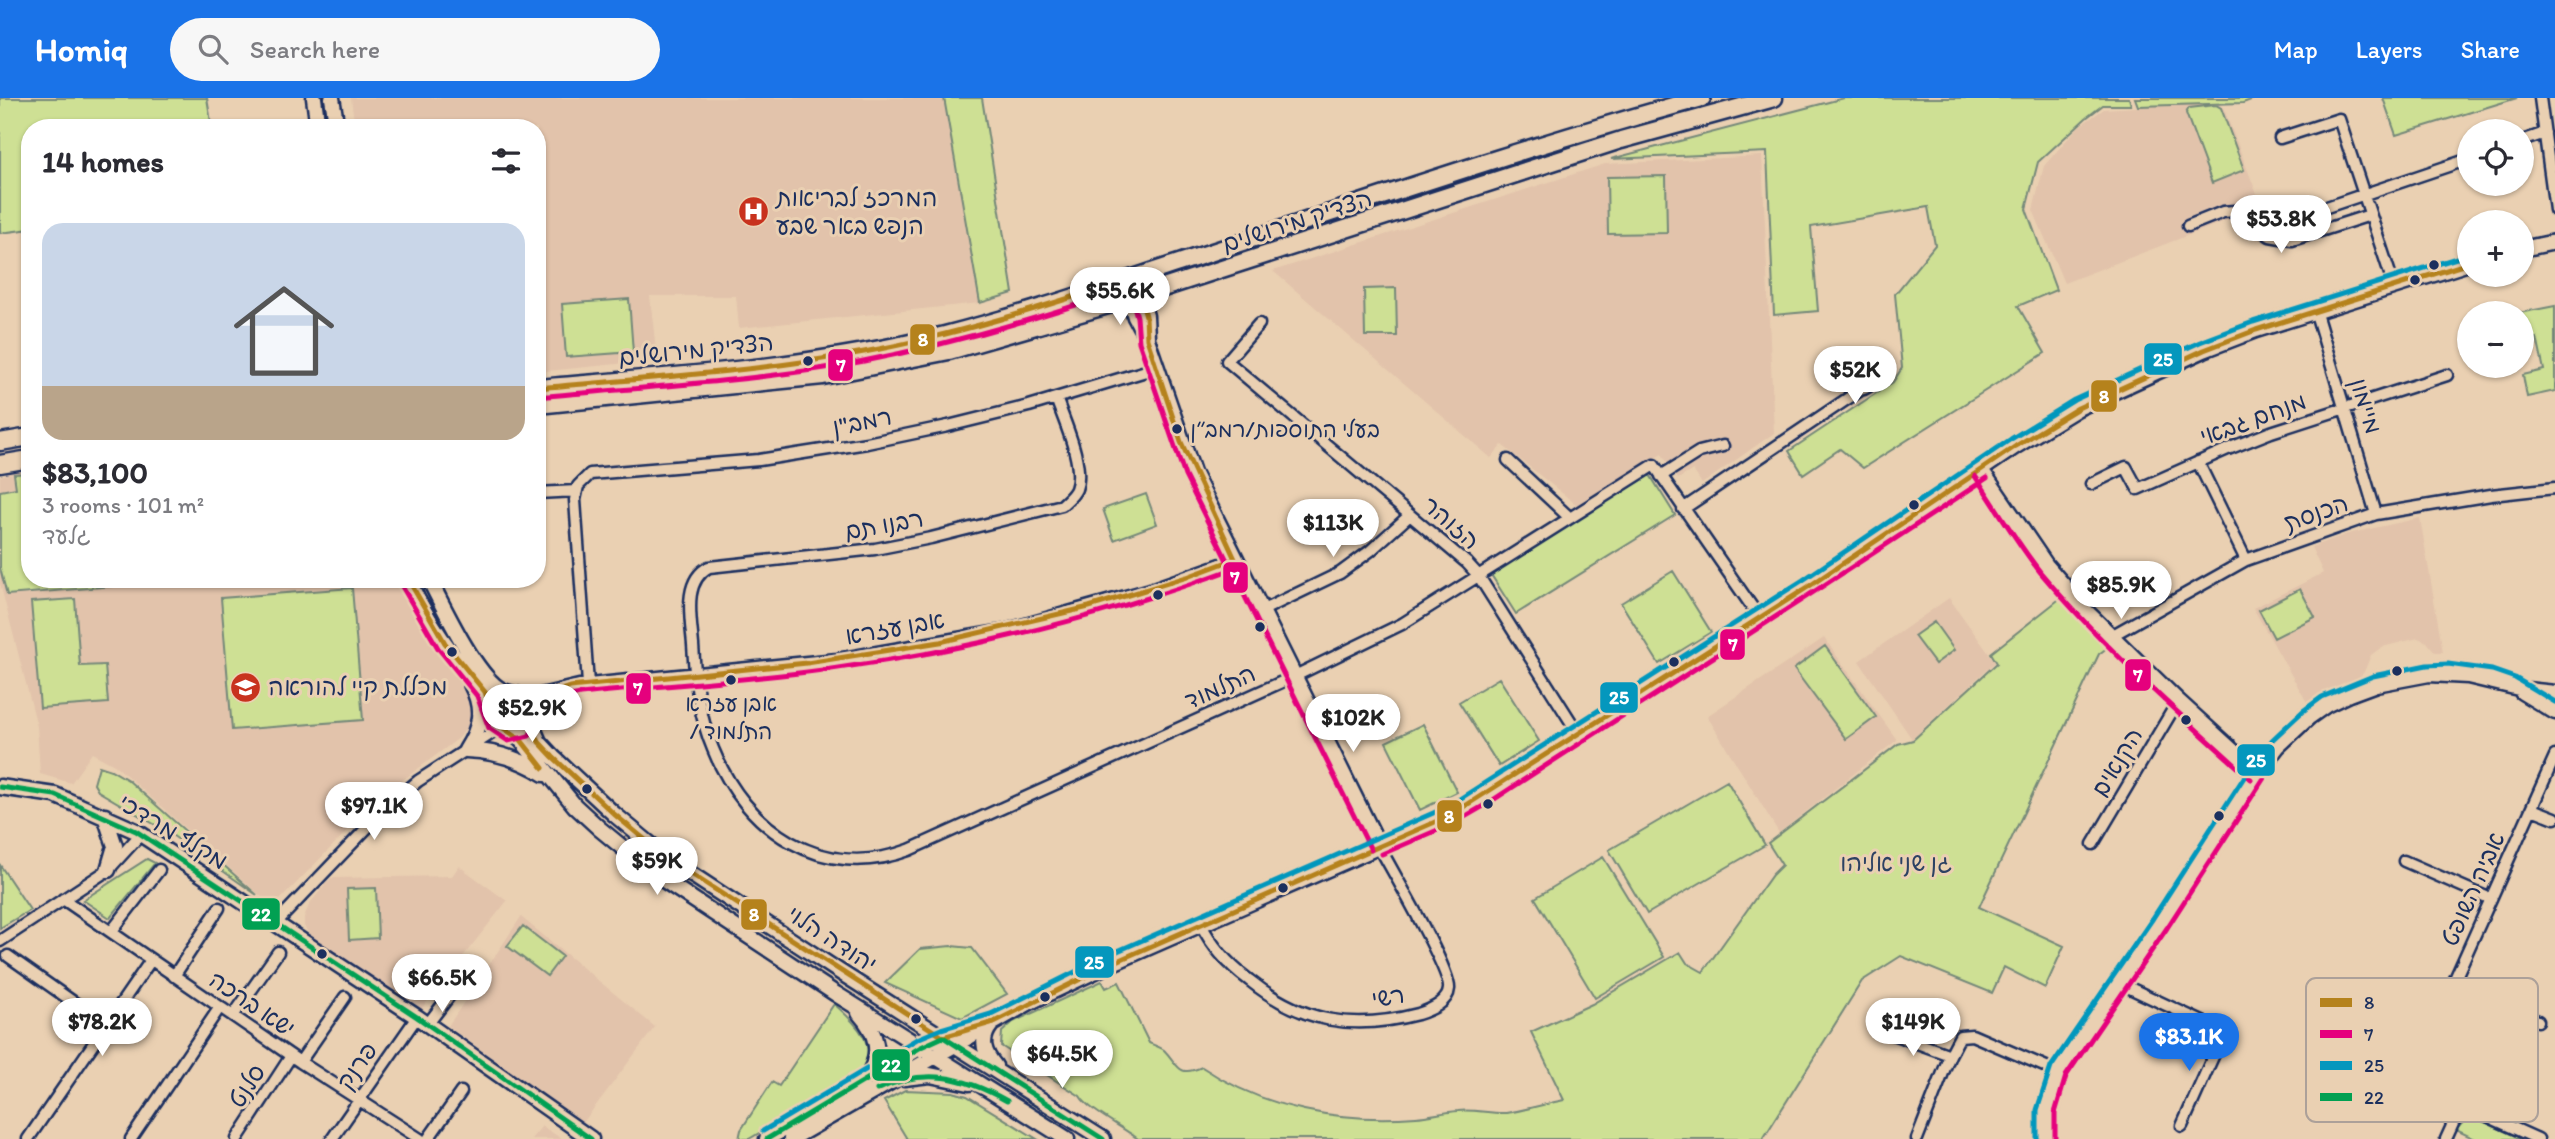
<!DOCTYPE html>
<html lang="en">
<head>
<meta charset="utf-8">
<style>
	body { margin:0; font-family:Itim,"Playpen Sans Hebrew",sans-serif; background:#f7f7f7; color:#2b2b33; height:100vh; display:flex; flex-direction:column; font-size:26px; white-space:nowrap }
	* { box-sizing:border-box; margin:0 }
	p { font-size:23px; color:#7c7c81 }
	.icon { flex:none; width:38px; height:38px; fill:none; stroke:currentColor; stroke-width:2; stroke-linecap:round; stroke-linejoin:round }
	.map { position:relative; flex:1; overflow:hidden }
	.sheet { position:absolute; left:21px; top:21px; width:525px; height:469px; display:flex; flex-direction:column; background:#fff; border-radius:28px; box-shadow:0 2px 5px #0004 }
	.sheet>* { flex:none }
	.controls { position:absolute; left:2457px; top:21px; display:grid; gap:14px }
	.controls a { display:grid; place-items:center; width:77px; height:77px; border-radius:50%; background:#fff; box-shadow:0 2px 5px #0004; font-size:35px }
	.price { position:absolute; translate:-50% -60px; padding:0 16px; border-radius:24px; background:#fff; color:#222; font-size:23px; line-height:46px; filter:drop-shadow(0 2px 4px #0008) }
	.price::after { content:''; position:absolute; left:50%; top:42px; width:21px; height:16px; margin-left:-10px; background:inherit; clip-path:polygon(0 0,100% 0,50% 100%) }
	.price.active { background:#1a73e8; color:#fff }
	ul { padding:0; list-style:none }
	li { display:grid; align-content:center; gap:14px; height:371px; padding:0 21px }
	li+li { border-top:2px solid #e1e1e2 }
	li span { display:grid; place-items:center; height:217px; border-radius:21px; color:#555 }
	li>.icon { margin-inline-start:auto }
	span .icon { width:126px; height:126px; fill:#fffc; stroke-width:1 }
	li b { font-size:30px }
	h2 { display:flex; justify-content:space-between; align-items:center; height:84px; padding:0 21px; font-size:30px }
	header { display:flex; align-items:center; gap:42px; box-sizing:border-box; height:98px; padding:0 35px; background:#1a73e8; color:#fff }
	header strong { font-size:33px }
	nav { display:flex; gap:38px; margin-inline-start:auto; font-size:24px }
	.search { width:490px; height:63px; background:#f7f7f7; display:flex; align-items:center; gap:18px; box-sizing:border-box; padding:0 24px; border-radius:38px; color:#7c7c81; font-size:26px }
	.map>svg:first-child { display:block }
</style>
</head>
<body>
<header>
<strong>Homiq</strong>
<div class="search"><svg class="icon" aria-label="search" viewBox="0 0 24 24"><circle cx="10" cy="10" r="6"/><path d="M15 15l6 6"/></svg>Search here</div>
<nav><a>Map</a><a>Layers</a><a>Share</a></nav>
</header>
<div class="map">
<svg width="2555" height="1041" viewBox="0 0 2555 1041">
	<rect width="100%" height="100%" fill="#ead0b2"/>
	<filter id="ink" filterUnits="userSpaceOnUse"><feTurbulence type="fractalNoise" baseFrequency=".0143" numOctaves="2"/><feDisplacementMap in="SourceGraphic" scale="14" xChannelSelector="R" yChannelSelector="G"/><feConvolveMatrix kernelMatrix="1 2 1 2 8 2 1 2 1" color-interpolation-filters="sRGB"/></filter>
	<g filter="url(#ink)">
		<path fill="#e2c3ab" d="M351 0H957L980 205 739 230 736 198H650L657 262 537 274V30H355Z
			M2217 4 2224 11 2262 109 2064 185 2033 112 2044 68 2078 29 2104 11Z
			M1762 58 1774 335 1702 386 1693 372 1678 381 1662 356 1577 407 1502 347 1491 360 1273 173 1605 66Z
			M30 370V481H396L427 541 469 595 472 612 470 625 459 640 379 700 277 805 267 804 116 668 92 655 71 685 40 676 37 628 0 485V378Z
			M2420 420 2443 554H2435L2427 544 2418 540 2382 549 2371 557 2364 574 2357 582 2308 606 2253 510 2323 475 2311 449 2347 436Z
			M1949 500 1995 564 1912 641 1859 563Z
			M1824 540 1897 642 1779 735 1707 618Z
			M459 768 507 803 419 914 309 836 304 828V819L310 805 331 780 452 778Z
			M521 819 655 929 582 1026 448 928Z
			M542 1028 562 1041H531Z"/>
		<path fill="#cee094" stroke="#748879" stroke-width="2" d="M0 0H207L212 30H30V131L0 135Z
			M944 0H982L1013 195 980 205Z
			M1844 0H2129L2131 7H2103L2086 20 2038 64 2026 111 2056 192 2018 208 2045 255 1863 370 1840 351 1803 376 1789 353 1893 284 1902 270 1895 196 1935 147 1928 109 1811 129 1818 213 1774 217 1767 54 1611 61Z
			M2135 0H2256L2243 5 2138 8Z
			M2383 0H2517L2396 37Z
			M2216 7 2221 10 2244 72 2212 85 2186 15 2189 10Z
			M1666 78 1667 135 1608 136 1607 79Z
			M1396 190 1397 238H1365L1364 191Z
			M629 201 633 254 566 259 562 206Z
			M2555 208V293L2527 299 2523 277 2544 272 2537 240 2522 243V215H2519Z
			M30 375V481H122L114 488 7 497 0 470V393L16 390 14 376Z
			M1650 377 1675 417 1516 516 1490 475Z
			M1146 396 1157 426 1114 442 1103 411Z
			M1673 473 1711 534 1659 566 1621 505Z
			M352 490 363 622 232 632 221 500Z
			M2300 491 2315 519 2274 540 2259 512Z
			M2067 495 2115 544 2099 556 1979 809 2064 848 2045 890 2004 869 1992 895 1901 858 1862 883 1763 1041H1138C1123 1029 1088 1012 1080 998L1001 948 1002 934 1013 924 1102 883 1106 890 1119 884 1149 945C1154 947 1160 949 1164 952 1179 967 1177 980 1202 969 1264 1011 1341 1025 1416 1019 1430 1018 1444 1014 1458 1013 1474 1011 1491 1016 1506 1015 1525 1012 1545 1006 1564 1002L1531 934 1592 906 1680 854 1687 865 1703 874 1772 777 1782 767 1768 745 1898 646 1913 642 1997 565 1991 555Z
			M75 501 80 568 105 567 108 605 40 610 31 504Z
			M1934 524 1954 552 1935 566 1914 538Z
			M1825 548 1876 619 1846 641 1794 571Z
			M1499 580 1539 643 1499 668 1459 604Z
			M1423 626 1457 694 1420 712 1386 644Z
			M99 668 111 672 128 682 257 797 169 735 98 693 94 686Z
			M1727 683 1765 747 1647 816 1609 752Z
			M1603 759 1664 859 1595 900 1535 800Z
			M147 761 155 765 110 820 83 802Z
			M0 767 30 812 0 830Z
			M376 790 378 840 349 842 347 791Z
			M523 828 562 858 547 878 507 848Z
			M951 848 972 850 1007 896 962 920 885 885 920 851Z
			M834 906C854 923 883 950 859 976L749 1041H739L741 1032 772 984 779 988Z
			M905 992 953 994 967 998 1037 1041H907L884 1003Z
			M2467 1020H2476L2522 1041H2475L2456 1032Z"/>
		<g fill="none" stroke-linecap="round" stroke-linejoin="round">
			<defs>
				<path id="street" d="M2540 0 2555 112
					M2280 40 2339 21 2394 188
					M2522 43 2545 35
					M2294 120 2469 61
					M2188 128 2223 114 2234 113 2270 138 2292 142 2370 117
					M2315 212 2376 416
					M1259 226 1227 263 1467 465 1478 477 1578 635
					M1841 275a17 17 0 1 1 34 0a17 17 0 1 1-34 0Z
					M1056 300C1064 323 1085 367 1076 391 1073 398 1067 402 1062 407L931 440 875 451 709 469C682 483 691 521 693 547 695 583 699 618 713 651 746 733 822 784 909 752L1295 578 1402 526 1654 367 1759 519
					M1508 362 1570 420
					M2198 364 2246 462
					M1661 378 1699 354 1723 348
					M2091 386 2126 369 2138 391 2228 351 2271 334 2447 277
					M537 395 577 393
					M1683 411 1859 293
					M1263 512 1340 475 1370 453 1410 417
					M2111 538 2246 462 2376 416 2491 397 2555 390
					M588 586 575 402 578 388 590 376 759 362 867 345 948 328 1029 308 1156 270
					M524 600 579 587 837 561 1004 532 1147 492 1235 461
					M2532 711 2555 720
					M2093 746 2178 603
					M2404 763 2491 801
					M63 801 300 964 420 1041
					M275 826 388 708 418 683 500 630
					M1201 826C1212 849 1229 867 1249 882 1302 925 1353 933 1418 916 1430 912 1448 905 1449 891 1451 872 1391 771 1379 748
					M111 834 159 772
					M0 843 108 772 141 736
					M8 858 106 927
					M174 878 219 810
					M2119 885 2224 934 2182 1028
					M2455 885 2538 923
					M233 918 278 854
					M427 927 463 880
					M1887 934 1950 957
					M300 964 345 899
					M28 1041 151 862
					M131 1041 220 909
					M237 1041 291 958
					M332 1041 417 919
					M428 1041 461 994
					M1917 1041 1950 957 1960 938 1972 937 2058 974
					M2446 1041 2462 1006
					M2538 1041 2429 992 2416 980C2417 962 2426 946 2433 930L2555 658"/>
				<path id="secondary" d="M314 0 318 30
					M332 0 337 30
					M2522 151 2555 144
					M1135 179 1146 218 1147 239
					M1124 183 1135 219 1147 241 1193 374 1379 748
					M1982 373 2046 467 2087 514 2178 603 2257 675
					M408 481C420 509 437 536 456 560 470 578 484 592 493 613
					M429 481C444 510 473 572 498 590 505 595 511 595 518 597 525 600 531 606 531 613 535 647 477 637 497 603L511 596
					M2522 594 2555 614
					M530 623 539 644 553 659 614 716 668 761 840 874 1103 1041
					M512 635 521 642 575 708 600 731 656 777 836 896 1067 1041
					M466 652C481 629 484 611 471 586
					M466 652C495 653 519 660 544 676
					M0 689 55 697 136 733 417 919 591 1041
					M105 718 115 748 108 772
					M859 915C878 936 883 958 865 981
					M991 927C979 942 984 955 995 968
					M904 980 930 977 969 985
					M767 1041 921 949 943 939 975 929
					M791 1041 1030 904 1117 863 1451 717 1482 699 1689 563 1808 489 2016 348 2078 310 2204 252 2256 232 2469 165
					M2046 1041V1014L2058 974 2160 825 2257 675 2278 648 2309 619 2326 607 2349 596 2376 586 2429 576 2468 578 2527 592 2555 595"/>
				<path id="primary" d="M537 290C674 278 812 270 945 237 1027 216 1108 188 1188 162 1359 106 1529 47 1702 0
					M537 307 823 278 949 253 1129 201 1621 42 1774 0
					M0 344 30 339
					M0 366 30 361"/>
			</defs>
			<use href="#street" stroke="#1b2f5e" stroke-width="15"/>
			<use href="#secondary" stroke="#1b2f5e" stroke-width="19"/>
			<use href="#primary" stroke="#1b2f5e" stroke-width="21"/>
			<use href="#street" stroke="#ead0b2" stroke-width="10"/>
			<use href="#secondary" stroke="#ead0b2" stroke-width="14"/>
			<use href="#primary" stroke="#ead0b2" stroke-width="16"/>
			<defs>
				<path id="bus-1" d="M537 290C646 280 756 274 864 254 956 237 1046 208 1135 179L1146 218 1147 241 1181 344 1235 461 1187 479 1089 509 940 544 807 565 570 589C550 595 538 603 530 623L539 644 553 659 614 716 668 761 943 939 994 924 1117 863 1451 717 1808 489 2016 348 2078 310 2204 252 2256 232 2469 165
					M408 481 445 545 485 594 496 625 521 642 543 670"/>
				<path id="bus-2" d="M538 299C633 290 730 285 825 270 929 253 1029 223 1129 190L1137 219 1139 244 1185 378 1371 752
					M1975 378C1997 410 2017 445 2041 475 2104 550 2179 616 2251 681
					M400 485 438 550 477 598 489 630 508 643 529 638C550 608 541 604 580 596 666 587 753 582 838 570 975 551 1109 517 1238 469
					M1382 756 1454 725 1487 706C1653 597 1821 491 1987 380
					M2055 1041V1015L2066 978 2167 830 2264 680"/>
				<path id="bus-3" d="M763 1033 917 941 941 931 991 916 1113 855 1447 709 1803 482 2011 341 2074 302 2200 244 2253 224 2466 157
					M2037 1041V1012L2051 969 2153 820 2250 670 2272 642 2303 613 2322 599 2373 578 2427 567 2448 566 2492 572 2515 580 2555 604"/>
				<path id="bus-4" d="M0 689 55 697 136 733 417 919 591 1041
					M877 992C924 969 963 978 1007 1003
					M767 1041 921 949 943 939 1103 1041"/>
			</defs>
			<use href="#bus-1" stroke="#ead0b2" stroke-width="10"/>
			<use href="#bus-2" stroke="#ead0b2" stroke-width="10"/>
			<use href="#bus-3" stroke="#ead0b2" stroke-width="10"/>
			<use href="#bus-4" stroke="#ead0b2" stroke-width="10"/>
			<use href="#bus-1" stroke="#b5821c" stroke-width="5"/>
			<use href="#bus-2" stroke="#e5007d" stroke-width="5"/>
			<use href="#bus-3" stroke="#0497bd" stroke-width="5"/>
			<use href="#bus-4" stroke="#01a052" stroke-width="5"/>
		</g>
	</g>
	<defs>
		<symbol id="hospital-disc" viewBox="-11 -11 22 22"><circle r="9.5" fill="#c8321e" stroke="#ead0b2"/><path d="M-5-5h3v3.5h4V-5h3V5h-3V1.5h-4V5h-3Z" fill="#fff"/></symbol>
		<symbol id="university-disc" viewBox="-11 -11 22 22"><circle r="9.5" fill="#c8321e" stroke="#ead0b2"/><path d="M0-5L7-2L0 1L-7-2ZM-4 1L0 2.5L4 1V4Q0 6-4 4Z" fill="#fff"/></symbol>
	</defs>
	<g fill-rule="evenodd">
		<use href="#hospital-disc" x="736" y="96" width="35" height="35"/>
		<use href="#university-disc" x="228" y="572" width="35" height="35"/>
	</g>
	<g fill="#1b2f5e" stroke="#ead0b2" stroke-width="2.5">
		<circle cx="2434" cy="167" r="6"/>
		<circle cx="2415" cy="182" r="6"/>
		<circle cx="808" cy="263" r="6"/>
		<circle cx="1177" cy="331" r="6"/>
		<circle cx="1914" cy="407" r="6"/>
		<circle cx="1158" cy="497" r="6"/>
		<circle cx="1260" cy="529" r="6"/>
		<circle cx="452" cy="554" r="6"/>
		<circle cx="1674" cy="564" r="6"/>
		<circle cx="2397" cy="573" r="6"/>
		<circle cx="731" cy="582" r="6"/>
		<circle cx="2186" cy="622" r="6"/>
		<circle cx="587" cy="691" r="6"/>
		<circle cx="1488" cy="706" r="6"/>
		<circle cx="2219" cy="718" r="6"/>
		<circle cx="1283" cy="790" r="6"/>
		<circle cx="322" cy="856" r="6"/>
		<circle cx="1045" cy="899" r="6"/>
		<circle cx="916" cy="921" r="6"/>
	</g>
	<g text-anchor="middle" stroke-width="6" stroke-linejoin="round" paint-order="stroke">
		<g font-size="22" fill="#1b2f5e" stroke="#ead0b2" text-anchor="start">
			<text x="1190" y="339">בעלי התוספות/רמב״ן</text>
			<text x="731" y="613" text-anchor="middle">אבן עזרא<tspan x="731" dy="28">/ התלמוד</tspan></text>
		</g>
		<g font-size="24" fill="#1b2f5e" stroke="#ead0b2" text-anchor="start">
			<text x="776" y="108">המרכז לבריאות<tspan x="776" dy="28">הנפש באר שבע</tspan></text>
			<text x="268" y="597">מכללת קיי להוראה</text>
		</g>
		<g font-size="24" fill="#1b2f5e" stroke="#ead0b2">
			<text transform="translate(1297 123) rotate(-18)" y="8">הצדיק מירושלים</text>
			<text transform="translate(696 252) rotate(-6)" y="8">הצדיק מירושלים</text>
			<text transform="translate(2366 308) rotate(73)" y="8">מיימון</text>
			<text transform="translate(2253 321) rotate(-20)" y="8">מנחם גבאי</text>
			<text transform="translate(862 324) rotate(-11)" y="8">רמב"ן</text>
			<text transform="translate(2316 415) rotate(-19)" y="8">הכנסת</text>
			<text transform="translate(1451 425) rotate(41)" y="8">הזוהר</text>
			<text transform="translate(884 427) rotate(-10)" y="8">רבנו תם</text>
			<text transform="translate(895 530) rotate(-10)" y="8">אבן עזרא</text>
			<text transform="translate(1220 589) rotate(-24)" y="8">התלמוד</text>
			<text transform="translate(2117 664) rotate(-59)" y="8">הקנאים</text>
			<text transform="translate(173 734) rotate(31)" y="8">מקלף מרדכי</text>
			<text transform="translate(2473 791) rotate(-66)" y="8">אביה השופט</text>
			<text transform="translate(832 841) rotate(33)" y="8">יהודה הלוי</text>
			<text transform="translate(1388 899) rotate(-9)" y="8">רשי</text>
			<text transform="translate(252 906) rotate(34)" y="8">ישא ברכה</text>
			<text transform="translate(357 968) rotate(-55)" y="8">פרנק</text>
			<text transform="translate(247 988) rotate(-57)" y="8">סלנט</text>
		</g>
		<g font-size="24" fill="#2d4163" stroke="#ead0b2">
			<text x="1896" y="773">גן שני אליהו</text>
		</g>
	</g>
	<rect x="2306" y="880" width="232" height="144" rx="10" fill="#ead0b2" stroke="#aca099" stroke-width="2"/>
	<rect x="2320" y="900" width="32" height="9" fill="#b5821c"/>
	<rect x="2320" y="932" width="32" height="8" fill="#e5007d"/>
	<rect x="2320" y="963" width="32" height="9" fill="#0497bd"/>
	<rect x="2320" y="995" width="32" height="8" fill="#01a052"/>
	<g font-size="19" fill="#1b2f5e">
		<text x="2364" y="911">8</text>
		<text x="2364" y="943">7</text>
		<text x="2364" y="974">25</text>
		<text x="2364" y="1006">22</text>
	</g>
	<g stroke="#ead0b2" stroke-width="2.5">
		<rect x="909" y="225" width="27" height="33" rx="7" fill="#b5821c"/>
		<rect x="2143" y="244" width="40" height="34" rx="7" fill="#0497bd"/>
		<rect x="827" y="250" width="27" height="34" rx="7" fill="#e5007d"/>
		<rect x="2090" y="281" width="28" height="34" rx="7" fill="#b5821c"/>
		<rect x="1222" y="463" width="27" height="33" rx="7" fill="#e5007d"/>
		<rect x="1719" y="530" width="27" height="33" rx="7" fill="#e5007d"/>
		<rect x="2124" y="560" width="28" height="34" rx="7" fill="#e5007d"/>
		<rect x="625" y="574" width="27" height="33" rx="7" fill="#e5007d"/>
		<rect x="1599" y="583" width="40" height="33" rx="7" fill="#0497bd"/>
		<rect x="2236" y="645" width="40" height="34" rx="7" fill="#0497bd"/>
		<rect x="1436" y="701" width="27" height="34" rx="7" fill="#b5821c"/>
		<rect x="241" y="799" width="40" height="34" rx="7" fill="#01a052"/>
		<rect x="740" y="800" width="28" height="33" rx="7" fill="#b5821c"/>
		<rect x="1074" y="847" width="41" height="34" rx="7" fill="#0497bd"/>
		<rect x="871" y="950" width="40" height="34" rx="7" fill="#01a052"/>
	</g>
	<g font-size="19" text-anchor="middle" font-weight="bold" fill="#fff">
		<text x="923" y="248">8</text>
		<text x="2163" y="268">25</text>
		<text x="841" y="274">7</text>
		<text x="2104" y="305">8</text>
		<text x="1235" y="486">7</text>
		<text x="1733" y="553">7</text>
		<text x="2138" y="584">7</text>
		<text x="638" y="597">7</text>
		<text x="1619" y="606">25</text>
		<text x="2256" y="669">25</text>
		<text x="1449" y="725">8</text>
		<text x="261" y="823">22</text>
		<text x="754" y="823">8</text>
		<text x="1094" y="871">25</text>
		<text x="891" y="974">22</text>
	</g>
</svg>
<div class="controls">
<a><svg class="icon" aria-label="locate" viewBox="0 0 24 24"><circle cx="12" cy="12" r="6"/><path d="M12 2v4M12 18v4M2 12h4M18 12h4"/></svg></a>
<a>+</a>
<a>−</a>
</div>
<b class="price" style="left:2281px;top:157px">$53.8K</b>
<b class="price" style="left:1120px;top:229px">$55.6K</b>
<b class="price" style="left:1855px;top:308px">$52K</b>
<b class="price" style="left:1333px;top:461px">$113K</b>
<b class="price" style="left:2121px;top:523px">$85.9K</b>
<b class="price" style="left:532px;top:646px">$52.9K</b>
<b class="price" style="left:1353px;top:656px">$102K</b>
<b class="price" style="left:374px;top:744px">$97.1K</b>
<b class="price" style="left:657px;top:799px">$59K</b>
<b class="price" style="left:442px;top:916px">$66.5K</b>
<b class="price" style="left:102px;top:960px">$78.2K</b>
<b class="price" style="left:1913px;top:960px">$149K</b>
<b class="price active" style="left:2189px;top:975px">$83.1K</b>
<b class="price" style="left:1062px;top:992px">$64.5K</b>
<section class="sheet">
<h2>14 homes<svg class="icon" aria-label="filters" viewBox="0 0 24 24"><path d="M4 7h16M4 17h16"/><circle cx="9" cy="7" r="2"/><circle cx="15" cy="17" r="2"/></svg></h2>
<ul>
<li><span style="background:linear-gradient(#c9d6e8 75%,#b9a48a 0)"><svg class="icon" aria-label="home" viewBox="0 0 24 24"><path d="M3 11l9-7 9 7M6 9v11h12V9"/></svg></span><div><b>$83,100</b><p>3 rooms · 101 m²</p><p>גלעד</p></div></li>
</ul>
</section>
</div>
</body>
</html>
